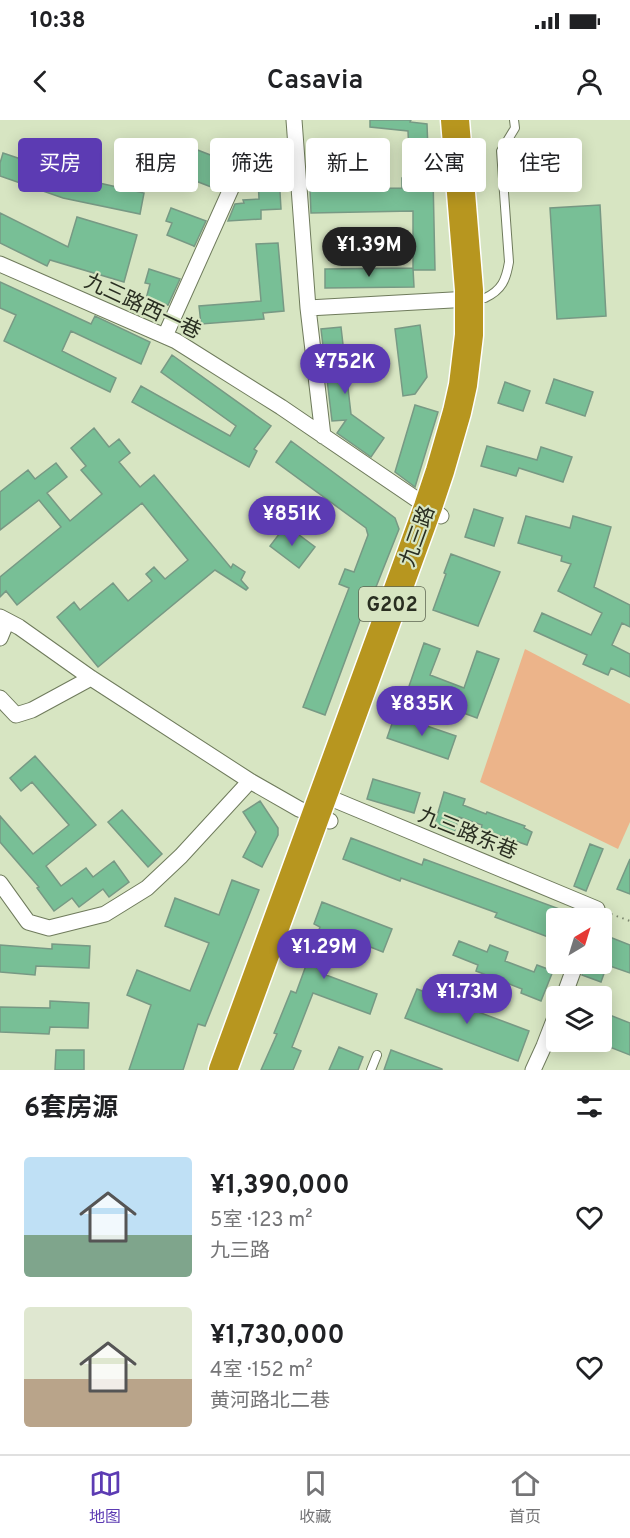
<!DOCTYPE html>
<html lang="zh">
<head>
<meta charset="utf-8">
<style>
	body { margin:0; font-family:Overpass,"Noto Sans SC",sans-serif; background:#f2f2f2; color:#202124; height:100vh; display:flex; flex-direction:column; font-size:22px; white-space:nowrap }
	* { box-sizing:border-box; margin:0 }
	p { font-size:20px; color:#757577 }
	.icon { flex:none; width:33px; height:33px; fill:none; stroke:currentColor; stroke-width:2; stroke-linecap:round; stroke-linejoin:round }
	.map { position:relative; height:950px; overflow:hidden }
	.sheet { display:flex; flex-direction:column; background:#fff; flex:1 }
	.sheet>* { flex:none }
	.banner { position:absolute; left:18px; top:18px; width:594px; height:54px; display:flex; gap:12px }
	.needle { width:39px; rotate:38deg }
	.tools { position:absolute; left:546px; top:788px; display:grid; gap:12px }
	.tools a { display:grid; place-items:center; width:66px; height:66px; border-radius:6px; background:#fff; box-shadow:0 3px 15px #0003; font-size:30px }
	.price { position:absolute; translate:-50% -51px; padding:0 14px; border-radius:21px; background:#5c3bb3; color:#fff; font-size:20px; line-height:39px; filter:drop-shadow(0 2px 3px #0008) }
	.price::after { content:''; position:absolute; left:50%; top:36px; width:18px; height:14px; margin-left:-9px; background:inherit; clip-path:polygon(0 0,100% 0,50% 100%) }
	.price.active { background:#222; color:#fff }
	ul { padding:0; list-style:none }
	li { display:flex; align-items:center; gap:18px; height:150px; padding:0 24px }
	li span { display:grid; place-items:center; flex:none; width:168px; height:120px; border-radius:6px; color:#555 }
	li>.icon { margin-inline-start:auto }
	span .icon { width:72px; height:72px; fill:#fffc; stroke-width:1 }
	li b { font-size:26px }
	h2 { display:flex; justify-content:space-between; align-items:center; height:72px; padding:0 24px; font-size:26px }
	.pill { padding:0 21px; border-radius:6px; background:#fff; box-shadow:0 3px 15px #0003; font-size:21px; line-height:54px }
	.pill.active { background:#5c3bb3; color:#fff }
	.status { display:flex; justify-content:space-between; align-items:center; height:42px; padding:0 30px; background:#fff; direction:ltr }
	.status svg { height:16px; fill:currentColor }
	header { display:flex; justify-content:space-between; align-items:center; height:78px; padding:0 24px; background:#fff; font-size:27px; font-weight:600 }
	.dock { display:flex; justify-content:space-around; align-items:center; height:84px; border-top:2px solid #e0e0e0; background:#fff; font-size:16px; color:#757577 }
	.dock a { display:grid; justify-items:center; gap:3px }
	.dock .active { color:#5c3bb3 }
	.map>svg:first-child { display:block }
</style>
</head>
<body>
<div class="status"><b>10:38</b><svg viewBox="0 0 49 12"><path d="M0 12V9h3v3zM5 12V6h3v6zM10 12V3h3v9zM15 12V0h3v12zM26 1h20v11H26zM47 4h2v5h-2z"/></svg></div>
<header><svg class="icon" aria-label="back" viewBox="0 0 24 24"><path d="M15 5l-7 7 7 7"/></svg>Casavia<svg class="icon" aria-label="person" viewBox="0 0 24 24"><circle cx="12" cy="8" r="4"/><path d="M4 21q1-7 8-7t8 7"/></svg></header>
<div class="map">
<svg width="630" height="950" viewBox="0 0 630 950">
	<rect width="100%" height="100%" fill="#d7e5c2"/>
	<path fill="#ecb48a" d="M525 529 630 584V702L618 729 480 662Z"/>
	<path fill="#78bf96" stroke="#779984" stroke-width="1.5" d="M370 0H411L410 2 427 4 429 57H433L435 150H413V91L311 93 310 69 402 68V58H410L408 11 370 7Z
		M273 23 275 55H279L281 89 261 90V99L228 101 235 84 244 83 243 80 259 79 258 59H253L251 24Z
		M195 29 231 43 219 70 188 58 193 45 189 43Z
		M3 33 77 58 144 73 140 94 63 78 0 56V43Z
		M600 85 606 196 557 199 550 88Z
		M171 88 206 101 194 127V126L167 115 172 103 166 101Z
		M0 93 68 127 77 97 137 115 124 162 50 140 47 146 0 123Z
		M278 123 284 191 263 193 264 199 201 204 199 186 261 181 256 124Z
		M413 148 414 167 325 168V149Z
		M149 149 180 159 168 185 146 179 150 164 145 163Z
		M0 162 91 204 95 196 150 222 141 244 71 211 62 231 116 258 110 272 4 221 16 195 0 188Z
		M420 205 427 257 415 274 403 276 395 209Z
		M341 207 351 294 384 318 371 337 337 313 346 300 332 301 321 209Z
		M172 235 271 306 254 329 257 331 249 347 132 282 141 266 230 316 236 306 161 252Z
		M554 259 593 272 585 296 546 283Z
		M505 262 530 271 523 291 498 283Z
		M415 285 438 292 415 367 395 352Z
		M94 308 109 327 119 319 130 333 119 342 140 367 154 355 231 448 233 444 245 452 241 460 248 468 246 470 215 450 98 547 57 497 74 482 80 490 113 463 128 481 152 461 146 454 154 447 165 459 188 440 142 383 17 485 6 471 0 477V457L61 407 39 380 0 410V372L28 350 35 359 56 343 67 357 47 373 70 401 102 374 81 350 86 346 71 328Z
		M291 321 395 398 399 409 372 477 369 476 325 595 303 587 349 468 339 464 345 449 354 452 368 415 366 408 276 342Z
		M487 326 537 340 541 327 572 337 563 362 519 348 516 356 481 346Z
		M474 389 503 398 494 426 465 417Z
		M526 396 570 408 573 396 611 407 594 467 630 485V507L622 503 612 525 630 534V557L611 548 608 555 583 544 587 535 534 511 542 493 591 515 602 493 558 471 571 444 561 441 562 436 518 423Z
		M286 405 315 427 299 448 270 426Z
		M451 434 500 452 478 506 433 490 446 454 444 453Z
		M424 523 440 529 430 555 464 568 477 531 499 539 477 598 407 572Z
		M395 595 456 616 448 639 387 618Z
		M35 636 96 705 46 746 61 766 86 748 93 757 114 741 129 762 109 777 103 769 79 787 72 778 54 791 37 768 39 767 0 722V696L33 734 69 705 32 662 21 671 10 658Z
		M373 659 420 673 414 693 367 679Z
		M444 672 465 679 463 685 486 694 487 692 525 706 524 708 532 712 527 725 481 709 482 705 459 697 454 713 434 706Z
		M260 681 278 708V715L262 747 243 737 256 712 243 692Z
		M122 690 162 734 148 747 108 702Z
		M351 718 422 745 424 739 581 797V798H556V820L495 797 497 793 401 758 400 761 343 739Z
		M590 724 603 729 586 771 574 766Z
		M630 739V774L617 769Z
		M232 760 259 770 205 906 198 904 183 950H129L151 885 127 875 137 850 190 871 209 823 165 806 175 778 219 795Z
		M322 782 392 809 383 832 340 815 326 855 377 874 370 894 313 873 292 927 301 931 293 950H261L277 914 274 913 291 871 296 873 320 807 314 804Z
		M602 814 630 825V853L607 845 601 862 582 855 586 843H603L602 842Z
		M459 821 487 832 490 825 508 832 505 841 534 852 537 845 553 851 541 881 521 873 522 869 476 851 478 845 453 835Z
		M52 824 90 826 89 848 36 846 35 855 0 852V825L52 829Z
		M417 869 529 911 518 941 405 898Z
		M50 881 89 883 88 908 50 907 49 914 0 912V887L50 888Z
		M602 892 630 903V935L602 924Z
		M339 927 363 937 358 950H329Z
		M56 930H84V950H55Z
		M391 930 442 949V950H384Z"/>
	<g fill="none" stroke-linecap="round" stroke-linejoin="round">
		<defs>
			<path id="lane" d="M485 178C502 170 506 160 509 142L501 31 515 8 514 0
				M371 950 377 935"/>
			<path id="street" d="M294 0 308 188 323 316
				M0 144 176 221 281 287 441 396
				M308 188 470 179
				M165 216 239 51
				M0 497 19 507 91 558 250 661
				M0 518 7 501
				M0 578 16 595 32 590 91 558
				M323 675 597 789 593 798
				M0 763 28 802 49 808 105 794 147 768 181 736 250 661 299 689 330 701
				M564 876 576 843
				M533 950 544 926 556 895"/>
			<path id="highway" d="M223 950 428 387 440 351 457 292 463 265 469 215V170L455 0"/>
		</defs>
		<use href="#lane" stroke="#6f7b5c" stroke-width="10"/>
		<use href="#street" stroke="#6f7b5c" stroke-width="17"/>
		<use href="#highway" stroke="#fff" stroke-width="31"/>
		<path stroke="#7c866e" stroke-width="2" stroke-dasharray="1.5 4.5" stroke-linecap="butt" d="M611 794 630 801"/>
		<use href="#lane" stroke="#fff" stroke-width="8"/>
		<use href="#street" stroke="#fff" stroke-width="15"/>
		<use href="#highway" stroke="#b7961f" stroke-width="28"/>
	</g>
	<g text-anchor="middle" stroke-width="4.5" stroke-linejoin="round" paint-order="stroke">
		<rect fill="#d7e5c2" stroke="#5d6551" stroke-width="1.5" x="359" y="467" width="66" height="34" rx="4.5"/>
		<g font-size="20" font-weight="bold" fill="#292e21">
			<text x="392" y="491">G202</text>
		</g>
		<g font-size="21" fill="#292e21" stroke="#d7e5c2">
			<text transform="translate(143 186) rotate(25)" y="7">九三路西一巷</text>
			<text transform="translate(417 416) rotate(-70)" y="7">九三路</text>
			<text transform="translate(468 713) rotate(22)" y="7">九三路东巷</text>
		</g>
	</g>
</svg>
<div class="tools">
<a><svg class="needle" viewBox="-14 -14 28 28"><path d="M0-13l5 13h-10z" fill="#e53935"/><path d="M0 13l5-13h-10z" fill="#757577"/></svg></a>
<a><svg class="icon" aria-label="layers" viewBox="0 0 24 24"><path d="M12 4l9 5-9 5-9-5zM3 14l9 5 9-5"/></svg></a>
</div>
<b class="price active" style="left:369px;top:158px">¥1.39M</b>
<b class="price" style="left:345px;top:275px">¥752K</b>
<b class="price" style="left:292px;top:427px">¥851K</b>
<b class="price" style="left:422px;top:617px">¥835K</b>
<b class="price" style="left:324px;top:860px">¥1.29M</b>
<b class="price" style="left:467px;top:905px">¥1.73M</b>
<div class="banner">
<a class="pill active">买房</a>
<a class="pill">租房</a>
<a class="pill">筛选</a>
<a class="pill">新上</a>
<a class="pill">公寓</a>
<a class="pill">住宅</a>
</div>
</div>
<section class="sheet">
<h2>6套房源<svg class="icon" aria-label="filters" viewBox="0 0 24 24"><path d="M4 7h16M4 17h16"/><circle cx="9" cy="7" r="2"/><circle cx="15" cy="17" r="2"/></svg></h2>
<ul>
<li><span style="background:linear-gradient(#bfe0f5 65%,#7fa58c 0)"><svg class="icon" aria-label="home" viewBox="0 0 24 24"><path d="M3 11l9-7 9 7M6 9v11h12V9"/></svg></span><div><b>¥1,390,000</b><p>5室 · 123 m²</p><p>九三路</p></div><svg class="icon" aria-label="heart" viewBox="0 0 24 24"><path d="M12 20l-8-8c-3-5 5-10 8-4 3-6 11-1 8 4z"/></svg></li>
<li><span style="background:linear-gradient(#dfe7d0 60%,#b9a48a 0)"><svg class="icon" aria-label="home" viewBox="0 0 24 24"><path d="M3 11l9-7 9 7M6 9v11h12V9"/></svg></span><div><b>¥1,730,000</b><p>4室 · 152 m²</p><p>黄河路北二巷</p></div><svg class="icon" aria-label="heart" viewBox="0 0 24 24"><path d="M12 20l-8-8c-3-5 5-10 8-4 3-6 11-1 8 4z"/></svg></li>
</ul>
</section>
<nav class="dock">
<a class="active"><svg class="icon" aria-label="map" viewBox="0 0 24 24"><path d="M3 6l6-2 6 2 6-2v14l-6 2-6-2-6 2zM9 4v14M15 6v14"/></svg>地图</a>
<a><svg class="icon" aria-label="saved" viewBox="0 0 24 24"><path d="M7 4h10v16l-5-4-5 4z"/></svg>收藏</a>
<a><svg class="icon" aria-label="home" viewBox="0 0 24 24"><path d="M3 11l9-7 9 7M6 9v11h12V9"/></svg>首页</a>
</nav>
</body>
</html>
